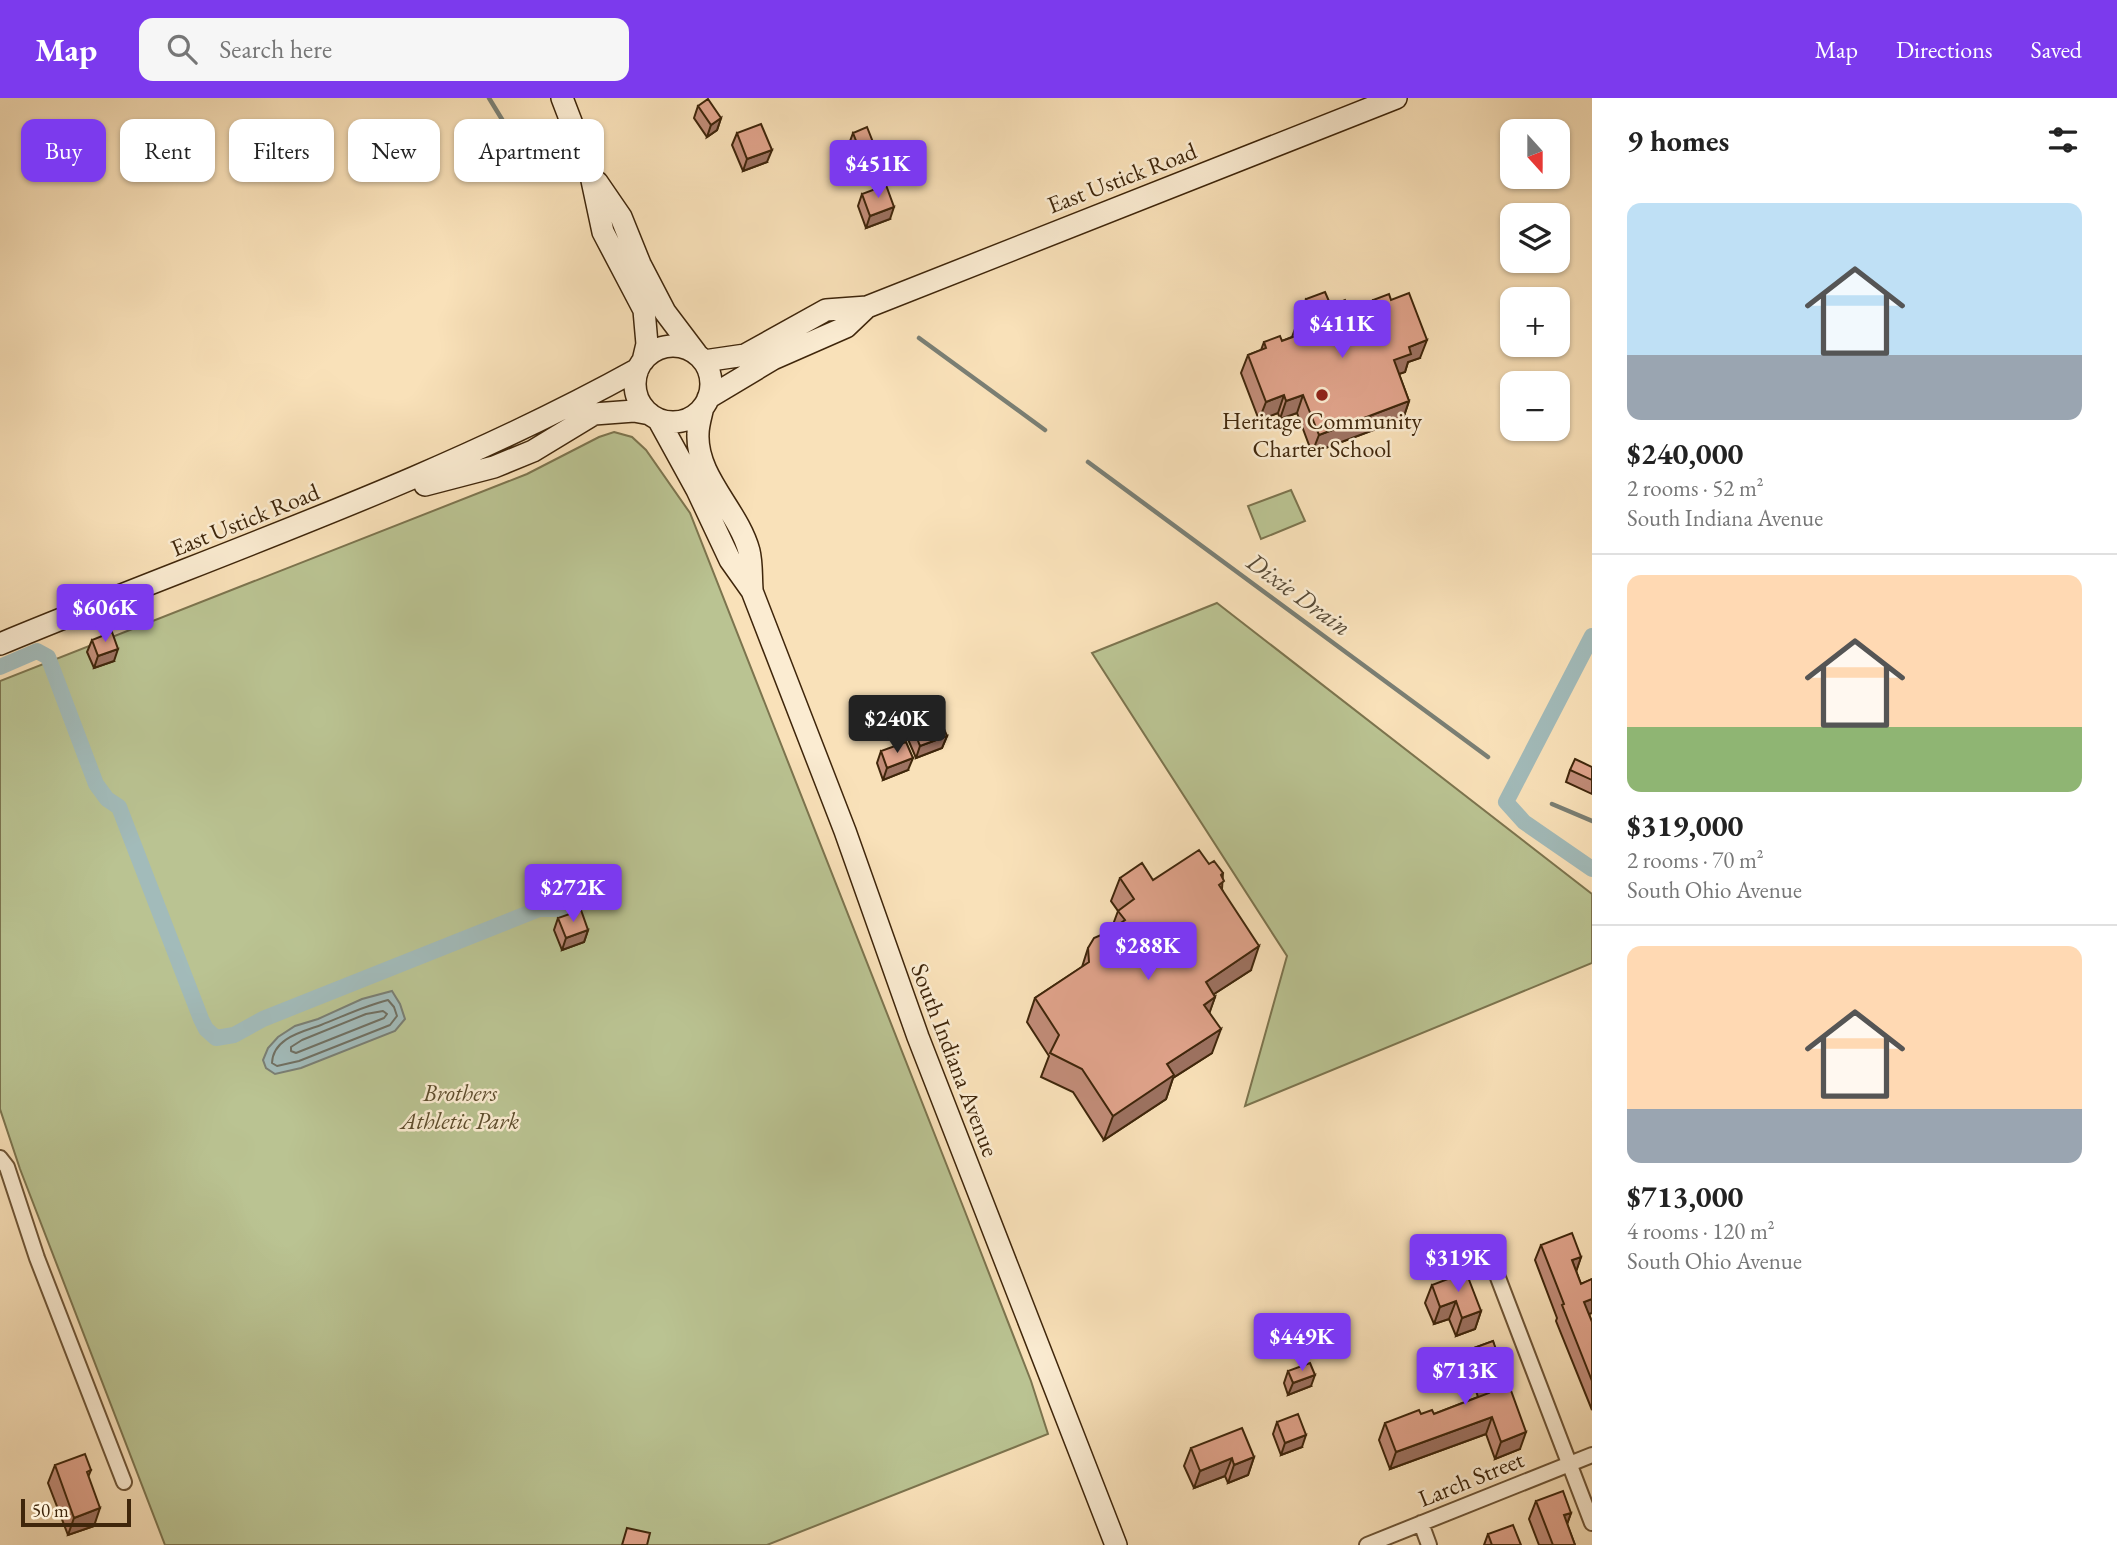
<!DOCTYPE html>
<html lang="en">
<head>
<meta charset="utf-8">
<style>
	body { margin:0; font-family:"EB Garamond",serif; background:#f6f6f6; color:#222; height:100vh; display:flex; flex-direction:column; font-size:26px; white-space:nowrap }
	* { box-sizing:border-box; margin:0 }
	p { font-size:23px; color:#767676 }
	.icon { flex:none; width:38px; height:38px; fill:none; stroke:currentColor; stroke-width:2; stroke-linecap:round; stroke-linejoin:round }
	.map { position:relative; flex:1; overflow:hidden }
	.drawer { display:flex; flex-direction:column; background:#fff; width:525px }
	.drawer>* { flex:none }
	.hud { position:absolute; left:21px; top:21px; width:665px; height:63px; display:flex; gap:14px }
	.needle { width:46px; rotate:159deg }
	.tools { position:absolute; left:1500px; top:21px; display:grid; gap:14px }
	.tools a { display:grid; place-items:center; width:70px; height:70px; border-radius:14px; background:#fff; box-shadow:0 2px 5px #0004; font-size:35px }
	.scale { position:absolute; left:21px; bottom:18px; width:110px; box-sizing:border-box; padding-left:7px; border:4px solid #3f260b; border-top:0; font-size:19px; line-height:24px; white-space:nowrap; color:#3f260b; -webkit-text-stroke:5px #fbecd2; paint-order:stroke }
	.price { position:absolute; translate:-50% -60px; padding:0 16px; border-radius:7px; background:#7c3aed; color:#fff; font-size:23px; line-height:46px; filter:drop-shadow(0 2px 4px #0008) }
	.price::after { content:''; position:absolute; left:50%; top:42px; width:21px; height:16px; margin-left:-10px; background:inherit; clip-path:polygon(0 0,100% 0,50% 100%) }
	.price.on { background:#222; color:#fff }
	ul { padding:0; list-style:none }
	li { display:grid; align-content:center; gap:14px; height:371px; padding:0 35px }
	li+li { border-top:2px solid #e0e0e0 }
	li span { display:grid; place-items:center; height:217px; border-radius:14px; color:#555 }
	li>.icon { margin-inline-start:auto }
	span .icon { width:126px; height:126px; fill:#fffc; stroke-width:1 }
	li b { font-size:30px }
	h2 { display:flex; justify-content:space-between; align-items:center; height:84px; padding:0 35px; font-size:30px }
	.pill { padding:0 24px; border-radius:14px; background:#fff; box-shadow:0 2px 5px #0004; font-size:24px; line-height:63px }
	.pill.on { background:#7c3aed; color:#fff }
	header { display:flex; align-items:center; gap:42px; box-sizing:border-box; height:98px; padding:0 35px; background:#7c3aed; color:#fff }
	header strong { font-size:33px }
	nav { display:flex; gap:38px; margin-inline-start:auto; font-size:24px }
	.search { width:490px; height:63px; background:#f6f6f6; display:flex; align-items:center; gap:18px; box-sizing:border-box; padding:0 24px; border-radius:14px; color:#767676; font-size:26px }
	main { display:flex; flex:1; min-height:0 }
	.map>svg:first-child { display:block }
</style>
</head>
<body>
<header>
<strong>Map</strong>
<div class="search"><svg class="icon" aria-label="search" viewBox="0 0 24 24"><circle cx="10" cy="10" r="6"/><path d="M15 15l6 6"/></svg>Search here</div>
<nav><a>Map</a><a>Directions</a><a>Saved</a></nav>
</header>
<main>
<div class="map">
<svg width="1592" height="1447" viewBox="0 0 1592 1447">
	<rect width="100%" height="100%" fill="#f9e1b9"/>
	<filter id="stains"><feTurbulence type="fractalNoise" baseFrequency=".00286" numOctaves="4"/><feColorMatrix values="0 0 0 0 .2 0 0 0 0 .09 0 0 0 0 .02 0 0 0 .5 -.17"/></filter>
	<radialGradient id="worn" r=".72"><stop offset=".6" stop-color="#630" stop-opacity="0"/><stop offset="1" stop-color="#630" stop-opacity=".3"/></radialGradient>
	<path fill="#bac392" stroke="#7c744e" stroke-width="2" d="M614 334 632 339 646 352 690 415 964 1111 1031 1283 1048 1336 767 1447H165L20 1071 0 1011V583L527 376 599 339Z
		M1291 392 1305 423 1261 441 1248 408Z
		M1217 505 1592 796V865L1245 1008 1287 858 1092 555Z"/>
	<path fill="#a2bbba" stroke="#7a7f74" stroke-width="2" d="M392 893 400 906 405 921 395 933 301 970 275 976 266 970 263 962 268 950 278 939 295 928 318 921 362 901Z"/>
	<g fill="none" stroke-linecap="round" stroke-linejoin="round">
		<path stroke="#707062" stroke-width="2" d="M388 902 394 909 397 918 390 927 299 963 277 968 272 965C273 940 302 934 321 927 344 918 364 908 388 902Z
			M383 913 387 916 384 920 296 955 291 953V949L302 942 366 916Z"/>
		<path stroke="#7a7f74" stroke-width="4.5" d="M489 0 503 23 538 49
			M919 240 1045 332
			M1088 364 1488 659
			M1552 706 1592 723"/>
		<path stroke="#a2bbba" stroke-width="16" d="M1592 538 1506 704 1524 724 1592 771
			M0 569 37 553 48 559 96 686 107 701 119 709 201 921 206 931 216 940 234 937 263 921 539 811H563"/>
		<defs>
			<path id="street" d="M0 1060 7 1069 37 1160 124 1384
				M1492 1164 1592 1425
				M1421 1425 1429 1447
				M1367 1447 1592 1357"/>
			<path id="secondary" d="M562 0 590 73 603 134 644 212 647 246 643 263
				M597 84 621 119 640 166 665 214 696 255
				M635 286a38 38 0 1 1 76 0a38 38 0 1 1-76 0Z
				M704 263 745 257 826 212 867 209 1396 0
				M708 300 773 261 846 229 867 209
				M703 309C701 318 698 327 698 336 696 379 738 412 749 453 752 465 751 479 752 491
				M658 321 697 392 730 462 752 493 845 733 918 939 1116 1447
				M425 387 494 369 533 353 594 316 634 313 650 316
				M0 546C214 457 434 384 638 271"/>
		</defs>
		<use href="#street" stroke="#6e5536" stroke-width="18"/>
		<use href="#secondary" stroke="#3f260b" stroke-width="24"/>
		<use href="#street" stroke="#fbecd2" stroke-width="14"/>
		<use href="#secondary" stroke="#fbecd2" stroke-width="21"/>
	</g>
	<path fill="#c18c78" stroke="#3f260b" stroke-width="2" d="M698 8 721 20 717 32 707 39 694 20Z
		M737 35 767 64 743 73 732 47Z
		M853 35 876 74 862 80 849 46Z
		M862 96 890 121 866 130 858 108Z
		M1306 201 1331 208 1351 217 1370 210 1373 202H1391L1420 260 1408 264 1405 274 1399 276 1409 303 1403 321 1312 355 1297 315 1280 321 1278 315 1259 322 1241 275 1248 257 1261 252 1264 244 1282 243 1292 239Z
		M92 542 114 563 94 570 87 554Z
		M912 627 947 638 942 650 916 660 907 639Z
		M881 653 908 672 883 682 877 665Z
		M1592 669V696L1566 684 1570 672Z
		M1209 766 1223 775 1222 791 1251 872 1214 896 1215 899 1209 915 1212 955 1173 980 1166 1001 1104 1042 1073 994 1041 979 1049 958 1027 924 1035 900 1082 869 1088 850 1111 832 1118 813 1111 803 1120 780 1153 782Z
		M558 820 588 832 584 844 562 852 554 832Z
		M1541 1147 1581 1159 1576 1173 1581 1186 1592 1181V1215L1589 1216 1592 1224V1312L1556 1223 1557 1220 1535 1162Z
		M1432 1187 1481 1213 1475 1231 1456 1238 1449 1221 1434 1226 1425 1205Z
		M1493 1243 1520 1351 1495 1361 1486 1336 1390 1371 1379 1342 1385 1325 1421 1316H1434L1478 1299 1474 1287 1462 1292 1454 1272 1460 1255Z
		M1288 1273 1311 1288 1288 1297 1284 1285Z
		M1277 1324 1302 1349 1281 1357 1273 1336Z
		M1191 1350 1254 1359 1248 1377 1228 1385 1225 1378 1194 1390 1184 1368Z
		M55 1367 91 1372 88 1379 94 1428 68 1437 48 1385Z
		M1536 1403 1571 1415 1567 1426 1575 1447H1539L1529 1421Z
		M1488 1436 1521 1447H1484Z"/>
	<path fill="#9d7261" stroke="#3f260b" stroke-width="2" d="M721 20 717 32 707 39 711 27Z
		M772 52 767 64 743 73 747 61Z
		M880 62 876 74 862 80 866 68Z
		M894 109 890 121 866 130 870 118Z
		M1427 242 1420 260 1408 264 1405 274 1387 280 1394 262 1409 249Z
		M1284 297 1278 315 1259 322 1266 304Z
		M1303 297 1297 315 1280 321 1286 303Z
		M1409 303 1403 321 1312 355 1319 337Z
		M118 551 114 563 94 570 98 558Z
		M947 638 942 650 916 660 920 648Z
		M913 660 908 672 883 682 887 670Z
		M588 832 584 844 562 852 566 840Z
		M1259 848 1251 872 1197 907 1206 884Z
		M1215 899 1207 922 1204 907Z
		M1221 931 1212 955 1173 980 1166 1001 1104 1042 1113 1018 1167 966Z
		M1581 1159 1576 1174 1572 1162Z
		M1592 1201V1215L1578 1220 1584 1204Z
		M1456 1203 1449 1221 1434 1226 1440 1209Z
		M1481 1213 1475 1231 1456 1238 1462 1220Z
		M1480 1270 1474 1287 1462 1292 1468 1275Z
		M1315 1277 1311 1288 1288 1297 1293 1285Z
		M1492 1319 1486 1336 1390 1371 1396 1354Z
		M1526 1334 1520 1351 1495 1361 1501 1344Z
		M1306 1337 1302 1349 1281 1357 1285 1345Z
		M1254 1359 1248 1377 1228 1385 1234 1367Z
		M1232 1360 1225 1378 1194 1390 1200 1373Z
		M100 1410 94 1428 68 1437 74 1420Z
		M1571 1415 1565 1432 1564 1417Z"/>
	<path fill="#e0a38b" stroke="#3f260b" stroke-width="2" d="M708 1 721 20 711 27 698 8Z
		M761 26 772 52 747 61 737 35Z
		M867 29 880 62 866 68 853 35Z
		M886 87 894 109 870 118 862 96Z
		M1325 194 1331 208 1345 202 1351 217 1375 208 1373 202 1389 196 1391 202 1409 195 1427 242 1409 249 1411 256 1394 262 1409 303 1319 337 1303 297 1286 303 1284 297 1266 304 1248 257 1266 250 1264 244 1280 238 1282 243 1304 235 1298 221 1311 216 1306 201Z
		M112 534 118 551 98 558 92 542Z
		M938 617 947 638 920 648 912 627Z
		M906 644 913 660 887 670 881 653Z
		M1575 661 1592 669V682L1570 672Z
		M1199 752 1209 766 1214 763 1223 775 1221 777 1224 783 1219 787 1259 848 1206 884 1215 899 1204 907 1221 931 1167 966 1174 977 1113 1018 1082 971 1050 955 1059 937 1035 900 1089 864 1088 850 1094 840 1108 834 1125 822 1118 813 1134 801 1120 780 1142 765 1153 782Z
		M581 812 588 832 566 840 558 820Z
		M1572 1135 1581 1159 1572 1162 1581 1186 1592 1181V1201L1584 1204 1592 1224V1283L1562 1207 1564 1206 1541 1147Z
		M1466 1174 1481 1213 1462 1220 1456 1203 1440 1209 1432 1187Z
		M1493 1243 1526 1334 1501 1344 1492 1319 1396 1354 1385 1325 1419 1312 1421 1316 1432 1312 1434 1316 1489 1295 1480 1270 1468 1275 1460 1255Z
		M1310 1265 1315 1277 1293 1285 1288 1273Z
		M1298 1316 1306 1337 1285 1345 1277 1324Z
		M1242 1330 1254 1359 1234 1367 1232 1360 1200 1373 1191 1350Z
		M85 1356 91 1372 87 1374 100 1410 74 1420 55 1367Z
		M1563 1393 1571 1415 1564 1417 1575 1447H1553L1536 1403Z
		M1513 1427 1521 1447H1492L1488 1436Z
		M627 1430 650 1435 647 1447H622Z"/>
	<circle fill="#8f2418" stroke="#fbecd2" stroke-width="2.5" cx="1322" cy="297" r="7"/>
	<g text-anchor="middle" stroke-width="5" stroke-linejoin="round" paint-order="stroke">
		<g font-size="24" fill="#3f260b" stroke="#fbecd2">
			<text transform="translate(1122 80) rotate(-21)" y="8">East Ustick Road</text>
			<text transform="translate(245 422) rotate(-22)" y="8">East Ustick Road</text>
			<text transform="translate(955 962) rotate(69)" y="8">South Indiana Avenue</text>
			<text transform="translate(1471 1381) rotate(-22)" y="8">Larch Street</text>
		</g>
		<g font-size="24" fill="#3f260b" stroke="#fbecd2">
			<text x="1322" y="331">Heritage Community<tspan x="1322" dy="28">Charter School</tspan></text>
		</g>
		<g font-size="24" font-style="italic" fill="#5e4d2d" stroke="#fbecd2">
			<text x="460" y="1003">Brothers<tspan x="460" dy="28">Athletic Park</tspan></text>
		</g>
		<g font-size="26" font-style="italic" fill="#584b37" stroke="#fbecd2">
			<text transform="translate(1299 496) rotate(36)" y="9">Dixie Drain</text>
		</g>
	</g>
	<rect width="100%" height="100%" filter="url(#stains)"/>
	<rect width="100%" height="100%" fill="url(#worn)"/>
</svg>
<div class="tools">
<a><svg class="needle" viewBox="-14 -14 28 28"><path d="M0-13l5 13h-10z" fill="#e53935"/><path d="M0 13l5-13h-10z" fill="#767676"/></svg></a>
<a><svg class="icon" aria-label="layers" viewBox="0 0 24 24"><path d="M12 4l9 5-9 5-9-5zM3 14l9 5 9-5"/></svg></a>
<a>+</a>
<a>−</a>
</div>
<div class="scale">50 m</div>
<b class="price" style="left:878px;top:102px">$451K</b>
<b class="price" style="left:1342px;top:262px">$411K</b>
<b class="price" style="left:105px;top:546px">$606K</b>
<b class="price on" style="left:897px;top:657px">$240K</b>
<b class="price" style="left:573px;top:826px">$272K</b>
<b class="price" style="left:1148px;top:884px">$288K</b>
<b class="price" style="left:1458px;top:1196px">$319K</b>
<b class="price" style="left:1302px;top:1275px">$449K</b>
<b class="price" style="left:1465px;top:1309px">$713K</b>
<div class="hud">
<a class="pill on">Buy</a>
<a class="pill">Rent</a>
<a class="pill">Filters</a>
<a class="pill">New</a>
<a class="pill">Apartment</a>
</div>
</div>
<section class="drawer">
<h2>9 homes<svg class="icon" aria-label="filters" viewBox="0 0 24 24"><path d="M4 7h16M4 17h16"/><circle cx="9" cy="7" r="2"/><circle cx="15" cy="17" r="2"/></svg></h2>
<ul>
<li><span style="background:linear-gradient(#bfe0f5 70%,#9aa5b1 0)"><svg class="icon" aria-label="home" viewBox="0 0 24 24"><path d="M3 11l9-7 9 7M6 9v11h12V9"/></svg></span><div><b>$240,000</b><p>2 rooms · 52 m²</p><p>South Indiana Avenue</p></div></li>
<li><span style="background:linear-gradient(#ffd9b3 70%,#8fb573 0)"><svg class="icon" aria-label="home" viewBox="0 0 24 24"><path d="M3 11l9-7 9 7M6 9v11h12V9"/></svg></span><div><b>$319,000</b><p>2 rooms · 70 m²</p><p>South Ohio Avenue</p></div></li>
<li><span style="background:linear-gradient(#ffd9b3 75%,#9aa5b1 0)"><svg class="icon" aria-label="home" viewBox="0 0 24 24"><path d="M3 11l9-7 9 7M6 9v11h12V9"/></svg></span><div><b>$713,000</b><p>4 rooms · 120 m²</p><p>South Ohio Avenue</p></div></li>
</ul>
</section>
</main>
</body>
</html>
